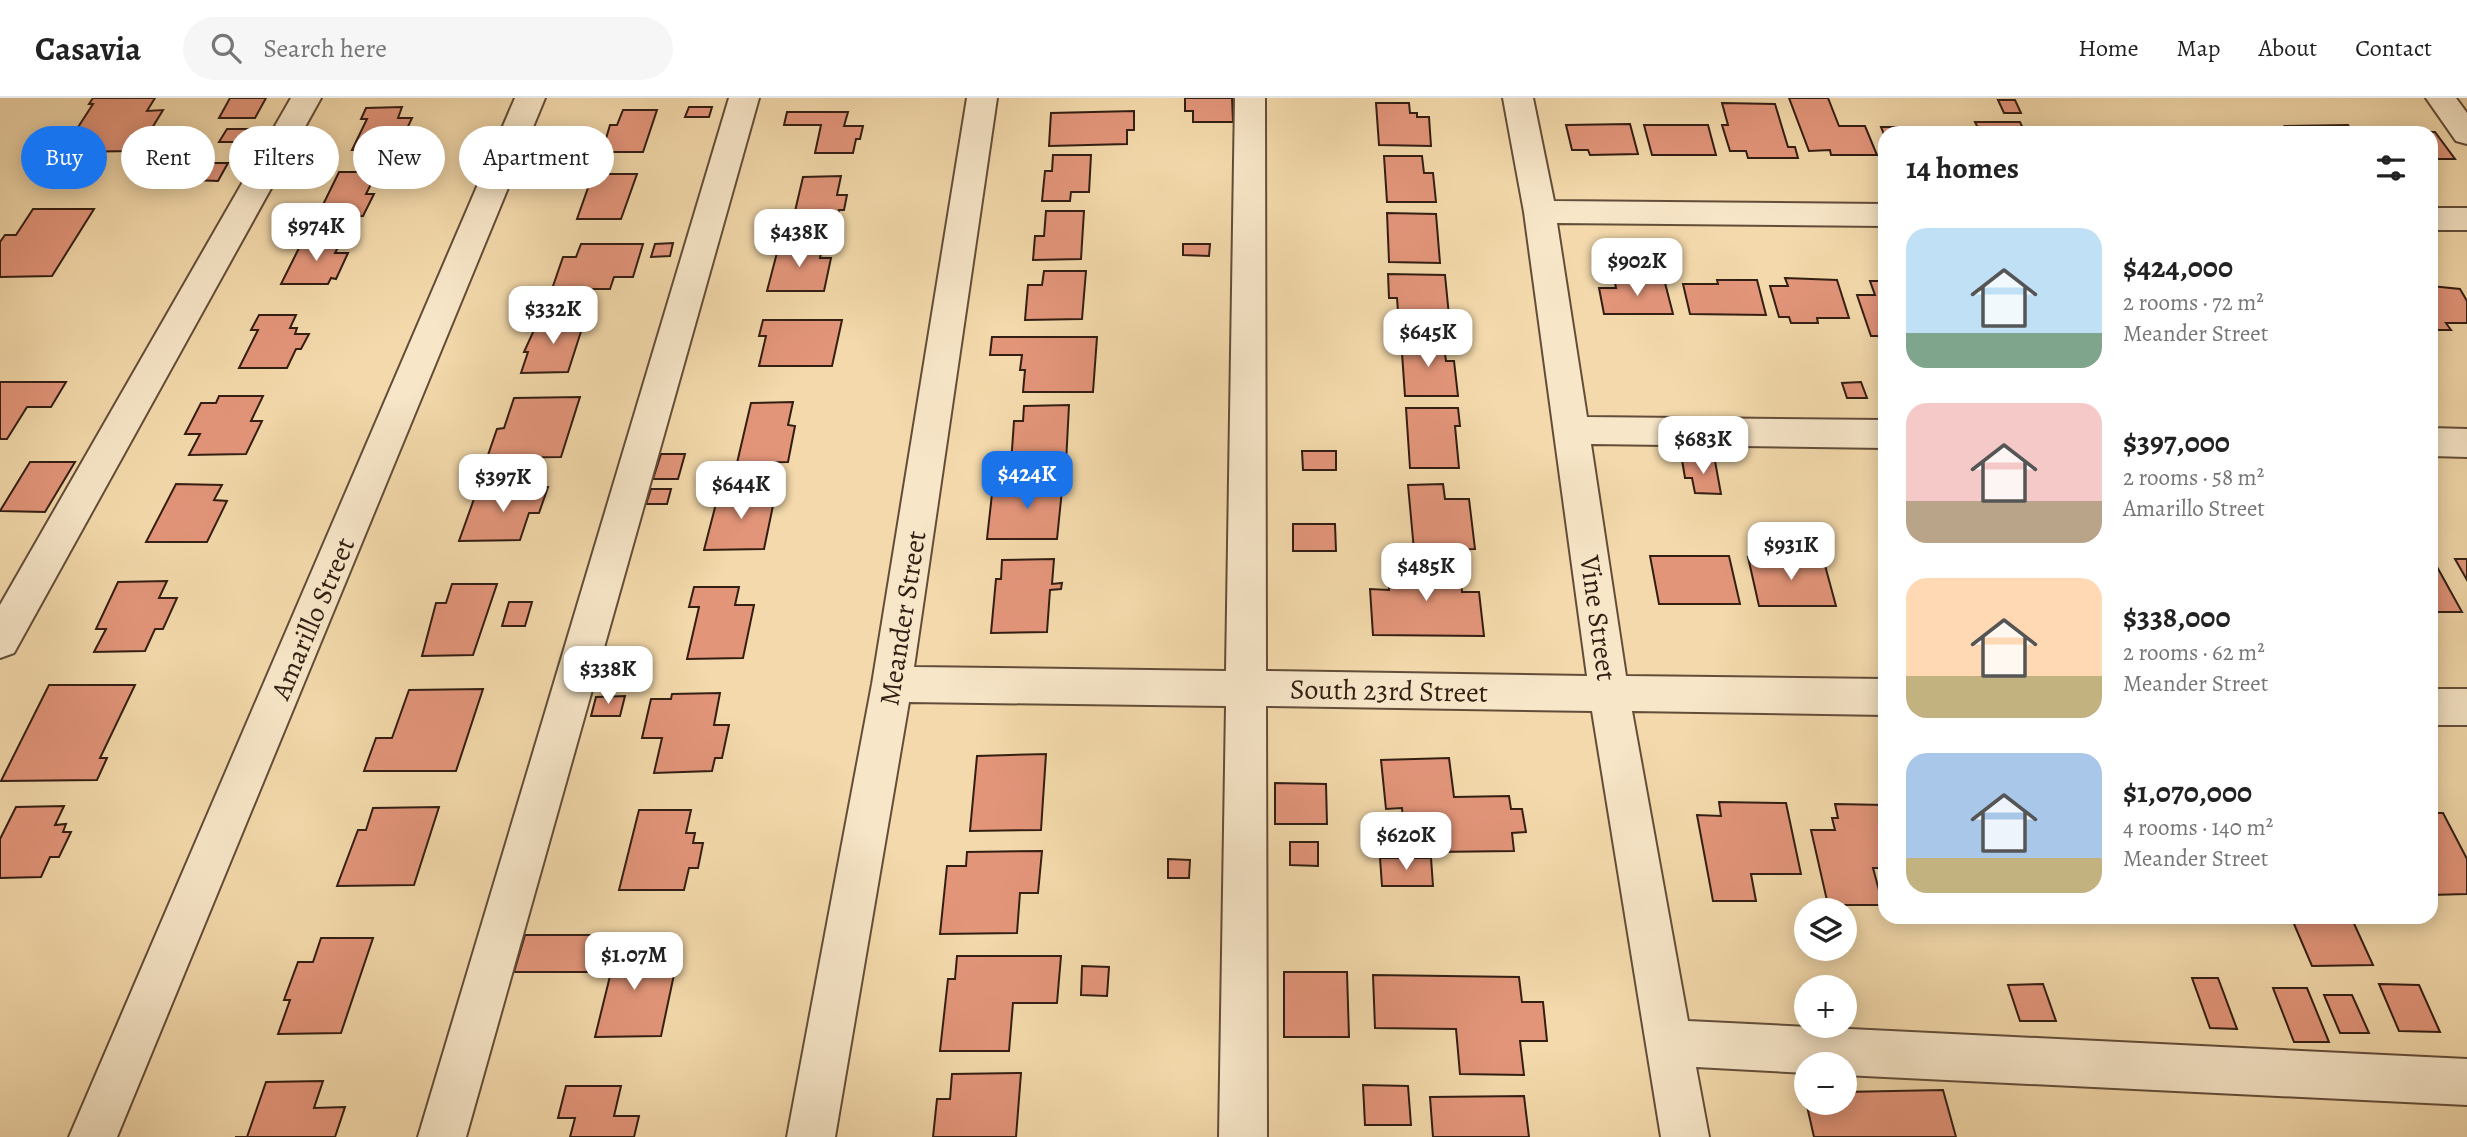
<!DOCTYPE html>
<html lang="en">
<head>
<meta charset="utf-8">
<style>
	body { margin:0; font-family:Alegreya,serif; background:#f6f6f6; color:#222; height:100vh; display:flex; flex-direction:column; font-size:26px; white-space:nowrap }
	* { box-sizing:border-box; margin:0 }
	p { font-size:23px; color:#767676 }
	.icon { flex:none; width:38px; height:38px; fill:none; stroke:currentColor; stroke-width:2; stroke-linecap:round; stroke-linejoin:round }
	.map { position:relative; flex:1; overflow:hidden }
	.side { position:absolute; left:1878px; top:28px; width:560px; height:798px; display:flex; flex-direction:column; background:#fff; border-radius:21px; box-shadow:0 4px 18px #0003 }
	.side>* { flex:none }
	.guide { position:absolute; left:21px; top:28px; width:665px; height:63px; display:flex; gap:14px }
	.controls { position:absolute; left:1794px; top:800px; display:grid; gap:14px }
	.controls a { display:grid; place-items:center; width:63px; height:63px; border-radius:50%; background:#fff; box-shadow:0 4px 18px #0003; font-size:35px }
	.price { position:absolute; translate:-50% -60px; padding:0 16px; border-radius:14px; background:#fff; color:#222; font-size:23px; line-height:46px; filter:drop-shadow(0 2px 4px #0008) }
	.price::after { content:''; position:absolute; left:50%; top:42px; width:21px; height:16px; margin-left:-10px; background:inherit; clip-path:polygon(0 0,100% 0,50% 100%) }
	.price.on { background:#1a73e8; color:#fff }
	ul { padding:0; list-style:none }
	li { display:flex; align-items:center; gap:21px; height:175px; padding:0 28px }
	li span { display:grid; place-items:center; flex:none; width:196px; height:140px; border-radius:21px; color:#555 }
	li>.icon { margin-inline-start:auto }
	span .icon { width:84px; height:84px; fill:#fffc; stroke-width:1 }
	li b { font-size:30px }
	h2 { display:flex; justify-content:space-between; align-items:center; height:84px; padding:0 28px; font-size:30px }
	.tag { padding:0 24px; border-radius:32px; background:#fff; box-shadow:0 4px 18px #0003; font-size:24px; line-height:63px }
	.tag.on { background:#1a73e8; color:#fff }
	header { display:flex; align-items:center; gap:42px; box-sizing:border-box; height:98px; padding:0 35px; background:#fff; border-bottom:2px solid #e0e0e0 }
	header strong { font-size:33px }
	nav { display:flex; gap:38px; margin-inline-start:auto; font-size:24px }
	.search { width:490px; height:63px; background:#f6f6f6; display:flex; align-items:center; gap:18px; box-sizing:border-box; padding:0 24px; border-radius:38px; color:#767676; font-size:26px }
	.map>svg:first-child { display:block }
</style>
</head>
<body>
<header>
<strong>Casavia</strong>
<div class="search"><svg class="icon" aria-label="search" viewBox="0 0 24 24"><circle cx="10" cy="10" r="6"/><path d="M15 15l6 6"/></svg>Search here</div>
<nav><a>Home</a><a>Map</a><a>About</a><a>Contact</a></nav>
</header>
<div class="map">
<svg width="2467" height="1039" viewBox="0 0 2467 1039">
	<rect width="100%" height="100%" fill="#f3d9ab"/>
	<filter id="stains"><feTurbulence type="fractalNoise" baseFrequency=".00286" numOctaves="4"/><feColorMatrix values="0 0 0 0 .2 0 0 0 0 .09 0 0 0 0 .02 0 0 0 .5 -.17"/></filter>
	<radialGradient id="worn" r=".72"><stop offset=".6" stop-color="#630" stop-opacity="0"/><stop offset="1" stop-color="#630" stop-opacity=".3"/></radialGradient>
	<path fill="#e3957a" stroke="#331e13" stroke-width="2" d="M93 0H155L147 13 163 12 138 53 62 54 93 6H89Z
		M230 0H266L255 20H219Z
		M1185 0H1232L1233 24H1193V13H1185Z
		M1789 0H1828L1839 28H1865L1877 57H1831L1830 52 1809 53Z
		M1998 2H2015L2021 15H2004Z
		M1376 5H1409L1410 15H1417V19H1429L1431 48 1379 47Z
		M1722 5 1775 6 1788 49H1795L1798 60H1748L1746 53H1730L1722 27H1728Z
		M402 9 398 20H412L397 52H352L367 21H361L366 10Z
		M689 9H712L709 19H685Z
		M623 12H657L643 54H602L610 27H617Z
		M1134 13V32H1127V46L1049 48 1051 15Z
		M787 14H848L844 28H863L860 41H856L853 55H815L821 27H784Z
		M1975 24H2020L2025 35H1961L1979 32Z
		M1630 26 1638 56 1590 57 1588 52H1572L1566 27Z
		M1644 27H1708L1716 57H1652Z
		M2348 27 2353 35H2290L2285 28Z
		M1881 29H1944L1947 35H1885V39Z
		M2097 29 2100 35H2040L2038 30Z
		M2231 29 2275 31 2277 35H2212L2210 32H2232Z
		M2123 30H2188L2191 35H2125Z
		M227 31H248L241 44H219Z
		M2370 34H2435L2455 61H2431V35Z
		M1053 57H1091L1089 94H1071L1070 103H1042L1045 73H1052Z
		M1384 58H1422L1424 75H1433L1436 104H1387Z
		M206 65H228L218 83 195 82Z
		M339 74H385L379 86H371L366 96H374L363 118 317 119Z
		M599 76H637L621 121H577L589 87H595Z
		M841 78 837 97H847L844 112H839L836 125 792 126 803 79Z
		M33 111H94L52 178 0 179V144L5 137H16Z
		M1046 113H1084L1081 161 1033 162 1035 138H1044Z
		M1387 115 1436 116 1440 165 1389 164Z
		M303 142H342L335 155H348L336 181 331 180 328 186H281Z
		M673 145 670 158 651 159 655 146Z
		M581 146H643L633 179H614L610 191H552L563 159H576Z
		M1183 146H1210L1209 158 1183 157Z
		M779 147H823L820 160H831L824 193H767Z
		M1044 173H1086L1082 221 1025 222 1028 187H1042Z
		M1388 176 1445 177 1450 228 1399 227 1397 200H1389Z
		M1785 180 1837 182 1849 220H1817L1818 225H1791L1789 219H1779L1770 188H1788Z
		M1621 181H1664L1673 216H1604L1599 190H1616L1615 185H1622Z
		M1717 182H1757L1766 217 1690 216 1683 186H1718Z
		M1870 183H1885V238H1871L1857 197H1875Z
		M2431 188 2460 191 2467 203V225H2446L2451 232H2431Z
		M259 217H296L290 230H297L295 236H309L301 251H296L287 270H239L258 232H251Z
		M539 221H585L568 274 521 275 528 254H524Z
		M763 222H842L832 268H759L766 238H759Z
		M992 239H1097L1093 294H1023L1025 272H1020L1022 257H990Z
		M1401 241H1443L1446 263H1454L1458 298H1405Z
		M0 284H66L51 309H27L7 341H0Z
		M1861 284 1867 300H1847L1842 285Z
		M219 298H263L251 323H262L246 356 189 357 200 336H185L201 305H216Z
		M580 299 561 359 487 360 497 331 504 330 514 300Z
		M793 304 788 327 795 328 788 364 737 365 751 305Z
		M1069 307 1066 365 1011 366 1014 323H1023L1024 308Z
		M1406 310H1458L1460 328H1455L1459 370H1410Z
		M1302 353H1336V372H1303Z
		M661 356H685L678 381H653Z
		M1682 362 1715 363 1721 396 1695 395 1692 380H1685Z
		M30 364H75L45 414 0 413Z
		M1014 382H1063L1057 441H987L992 396H1012Z
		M176 386 222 387 214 402 227 403 207 444H146Z
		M1443 386 1445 401H1469L1475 451 1414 452 1408 387Z
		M491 389H548L539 415H529L520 442 459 443 474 401H487Z
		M651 391H671L667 406H646Z
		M776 393 764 451 704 452 719 394Z
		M1293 426H1335L1336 453H1293Z
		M1650 458H1729L1740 506H1659Z
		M1748 459 1823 460 1836 508H1759Z
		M1054 461 1052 486 1062 485 1061 491 1050 492 1047 534 991 535 996 481H1001L1002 462Z
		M2455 461H2467V482Z
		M1388 466 1460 467 1462 494H1479L1484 538 1373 537 1370 491 1389 492Z
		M2431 467H2436L2462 514H2431Z
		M167 483 159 500H177L163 531H155L145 553 94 554 106 531H96L118 484Z
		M452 486H497L473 557 422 558 436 505H446Z
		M694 489H739L735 507H754L743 560 687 561 699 509H689Z
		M509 504H532L525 528H502Z
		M49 587H135L100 660H107L97 682 1 683Z
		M483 591 456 673H364L376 640H392L409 592Z
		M720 595 714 627H729L722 660H715L712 673 654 675 662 640H642L651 601H671L672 596Z
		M625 598 620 618H591L596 599Z
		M1046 656 1041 732 970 733 977 658Z
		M1449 660 1454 699 1509 698 1511 711H1522L1526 734 1512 735 1514 753 1434 754V750H1422V742L1405 743 1402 710 1386 711 1381 662Z
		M1275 685 1326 686 1327 726H1275Z
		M1719 704 1786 705 1801 776H1751L1756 803H1713L1697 717 1721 718Z
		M1835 706 1885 707V770H1873L1883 807H1828L1811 732H1835L1832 720H1838Z
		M64 708 55 727 66 726 63 734H71L59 759H50L41 779 0 780V741L16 709Z
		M439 709 414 787 337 788 358 732H366L373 710Z
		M639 712H691L686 735H695L693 745H703L698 770H689L684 792H619Z
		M2431 715H2443L2467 761V796L2431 797Z
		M1290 744H1318V768L1290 767Z
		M1042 753 1038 795H1020L1017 835 940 836 947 768H966L967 754Z
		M1380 760H1431L1433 788H1382Z
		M1168 761 1190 762 1189 780H1168Z
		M2291 819H2351L2373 867 2312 868Z
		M525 837H598L589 874H514Z
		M321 840H373L341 935 278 936 290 902H284L298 864H313Z
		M608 845H655L650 867H676L661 938 595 939 611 874H600Z
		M957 858H1061L1057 905H1013L1009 953H940L948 881H955Z
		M1082 868 1109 869 1107 898 1081 897Z
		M1284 874H1347L1349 939H1284Z
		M1373 877 1519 879 1522 904H1543L1547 943H1520L1524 977 1460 976 1456 931 1375 930Z
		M2192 880H2218L2237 931 2210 930Z
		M2043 886 2056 923H2020L2008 887Z
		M2379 886 2419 887 2440 934 2399 933Z
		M2273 890H2307L2329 944H2294Z
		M2324 897H2352L2369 935H2340Z
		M1021 975 1016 1039H933L937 1001H950L952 976Z
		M323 983 314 1010 345 1009 335 1039H235H247L266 984Z
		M1363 987 1408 988 1411 1027H1365Z
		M566 988H621L614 1018H639L634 1039H570L575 1020H558Z
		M1943 992 1956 1039H1814L1804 995 1806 1004H1844V994Z
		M1524 998 1529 1039H1433L1430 999Z"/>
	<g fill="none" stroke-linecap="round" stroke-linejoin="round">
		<defs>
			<path id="minor" d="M291 0H321L14 555 0 560V507Z
				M515 0H545L117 1039H69Z
				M729 0H759L466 1039H418Z
				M967 0H997L914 569 1226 573 1235 0H1265L1266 573 1587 578 1524 114 1503 0H1533L1554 103 1885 106V128L1557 125 1587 319 1885 322V350L1591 346 1626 578 1885 581V617L1632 613 1688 923 2467 961V1007L1844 977V966H1806V975L1696 969 1709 1039H1661L1592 613 1266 608 1267 1039H1219L1226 608 909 604 835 1039H787L872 586Z
				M2426 0H2456L2467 15V46L2456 43Z
				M2431 110H2467V132H2431Z
				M2431 330 2467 331V359L2431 358Z
				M2431 591H2467V627H2431Z"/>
		</defs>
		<use href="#minor" stroke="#634d39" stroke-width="4"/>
		<use href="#minor" fill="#f7e6c8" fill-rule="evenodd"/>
	</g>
	<g text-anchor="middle" stroke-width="7" stroke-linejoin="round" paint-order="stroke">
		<g font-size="28" fill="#331e13" stroke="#f7e6c8">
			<text transform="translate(312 520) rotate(-67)" y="10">Amarillo Street</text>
			<text transform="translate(902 520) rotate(-81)" y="10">Meander Street</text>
			<text transform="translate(1599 520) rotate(82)" y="10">Vine Street</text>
			<text transform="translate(1389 592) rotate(1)" y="10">South 23rd Street</text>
		</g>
	</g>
	<rect width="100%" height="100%" filter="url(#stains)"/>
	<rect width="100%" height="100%" fill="url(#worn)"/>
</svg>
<div class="controls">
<a><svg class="icon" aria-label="layers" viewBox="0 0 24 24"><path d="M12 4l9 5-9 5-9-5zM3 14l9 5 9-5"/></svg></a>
<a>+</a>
<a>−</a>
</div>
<b class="price" style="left:316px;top:165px">$974K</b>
<b class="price" style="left:799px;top:171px">$438K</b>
<b class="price" style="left:1637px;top:200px">$902K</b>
<b class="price" style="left:553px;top:248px">$332K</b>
<b class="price" style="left:1428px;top:271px">$645K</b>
<b class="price" style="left:1703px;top:378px">$683K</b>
<b class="price on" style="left:1027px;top:413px">$424K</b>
<b class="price" style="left:503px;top:416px">$397K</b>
<b class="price" style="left:741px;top:423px">$644K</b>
<b class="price" style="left:1791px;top:484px">$931K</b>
<b class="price" style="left:1426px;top:505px">$485K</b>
<b class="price" style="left:608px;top:608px">$338K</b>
<b class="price" style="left:1406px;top:774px">$620K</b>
<b class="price" style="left:634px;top:894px">$1.07M</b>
<div class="guide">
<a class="tag on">Buy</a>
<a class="tag">Rent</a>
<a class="tag">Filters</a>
<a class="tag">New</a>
<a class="tag">Apartment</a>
</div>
<section class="side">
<h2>14 homes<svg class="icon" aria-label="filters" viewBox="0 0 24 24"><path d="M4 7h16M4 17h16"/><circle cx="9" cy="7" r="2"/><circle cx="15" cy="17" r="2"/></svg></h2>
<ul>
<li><span style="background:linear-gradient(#bfe0f5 75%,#7fa58c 0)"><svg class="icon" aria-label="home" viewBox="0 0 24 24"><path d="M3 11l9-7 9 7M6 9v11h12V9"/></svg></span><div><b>$424,000</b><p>2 rooms · 72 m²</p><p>Meander Street</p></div></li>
<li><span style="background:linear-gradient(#f6c9c9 70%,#b9a48a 0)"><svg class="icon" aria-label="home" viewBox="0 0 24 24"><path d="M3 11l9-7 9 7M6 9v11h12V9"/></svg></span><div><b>$397,000</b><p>2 rooms · 58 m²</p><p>Amarillo Street</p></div></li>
<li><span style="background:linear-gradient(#ffd9b3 70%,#c2b280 0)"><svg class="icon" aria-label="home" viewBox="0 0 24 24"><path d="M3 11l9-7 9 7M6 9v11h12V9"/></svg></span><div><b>$338,000</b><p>2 rooms · 62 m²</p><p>Meander Street</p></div></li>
<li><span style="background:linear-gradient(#a9c7e8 75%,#c2b280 0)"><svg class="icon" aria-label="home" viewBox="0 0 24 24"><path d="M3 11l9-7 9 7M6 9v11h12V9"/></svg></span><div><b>$1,070,000</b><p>4 rooms · 140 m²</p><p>Meander Street</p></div></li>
</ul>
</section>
</div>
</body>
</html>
